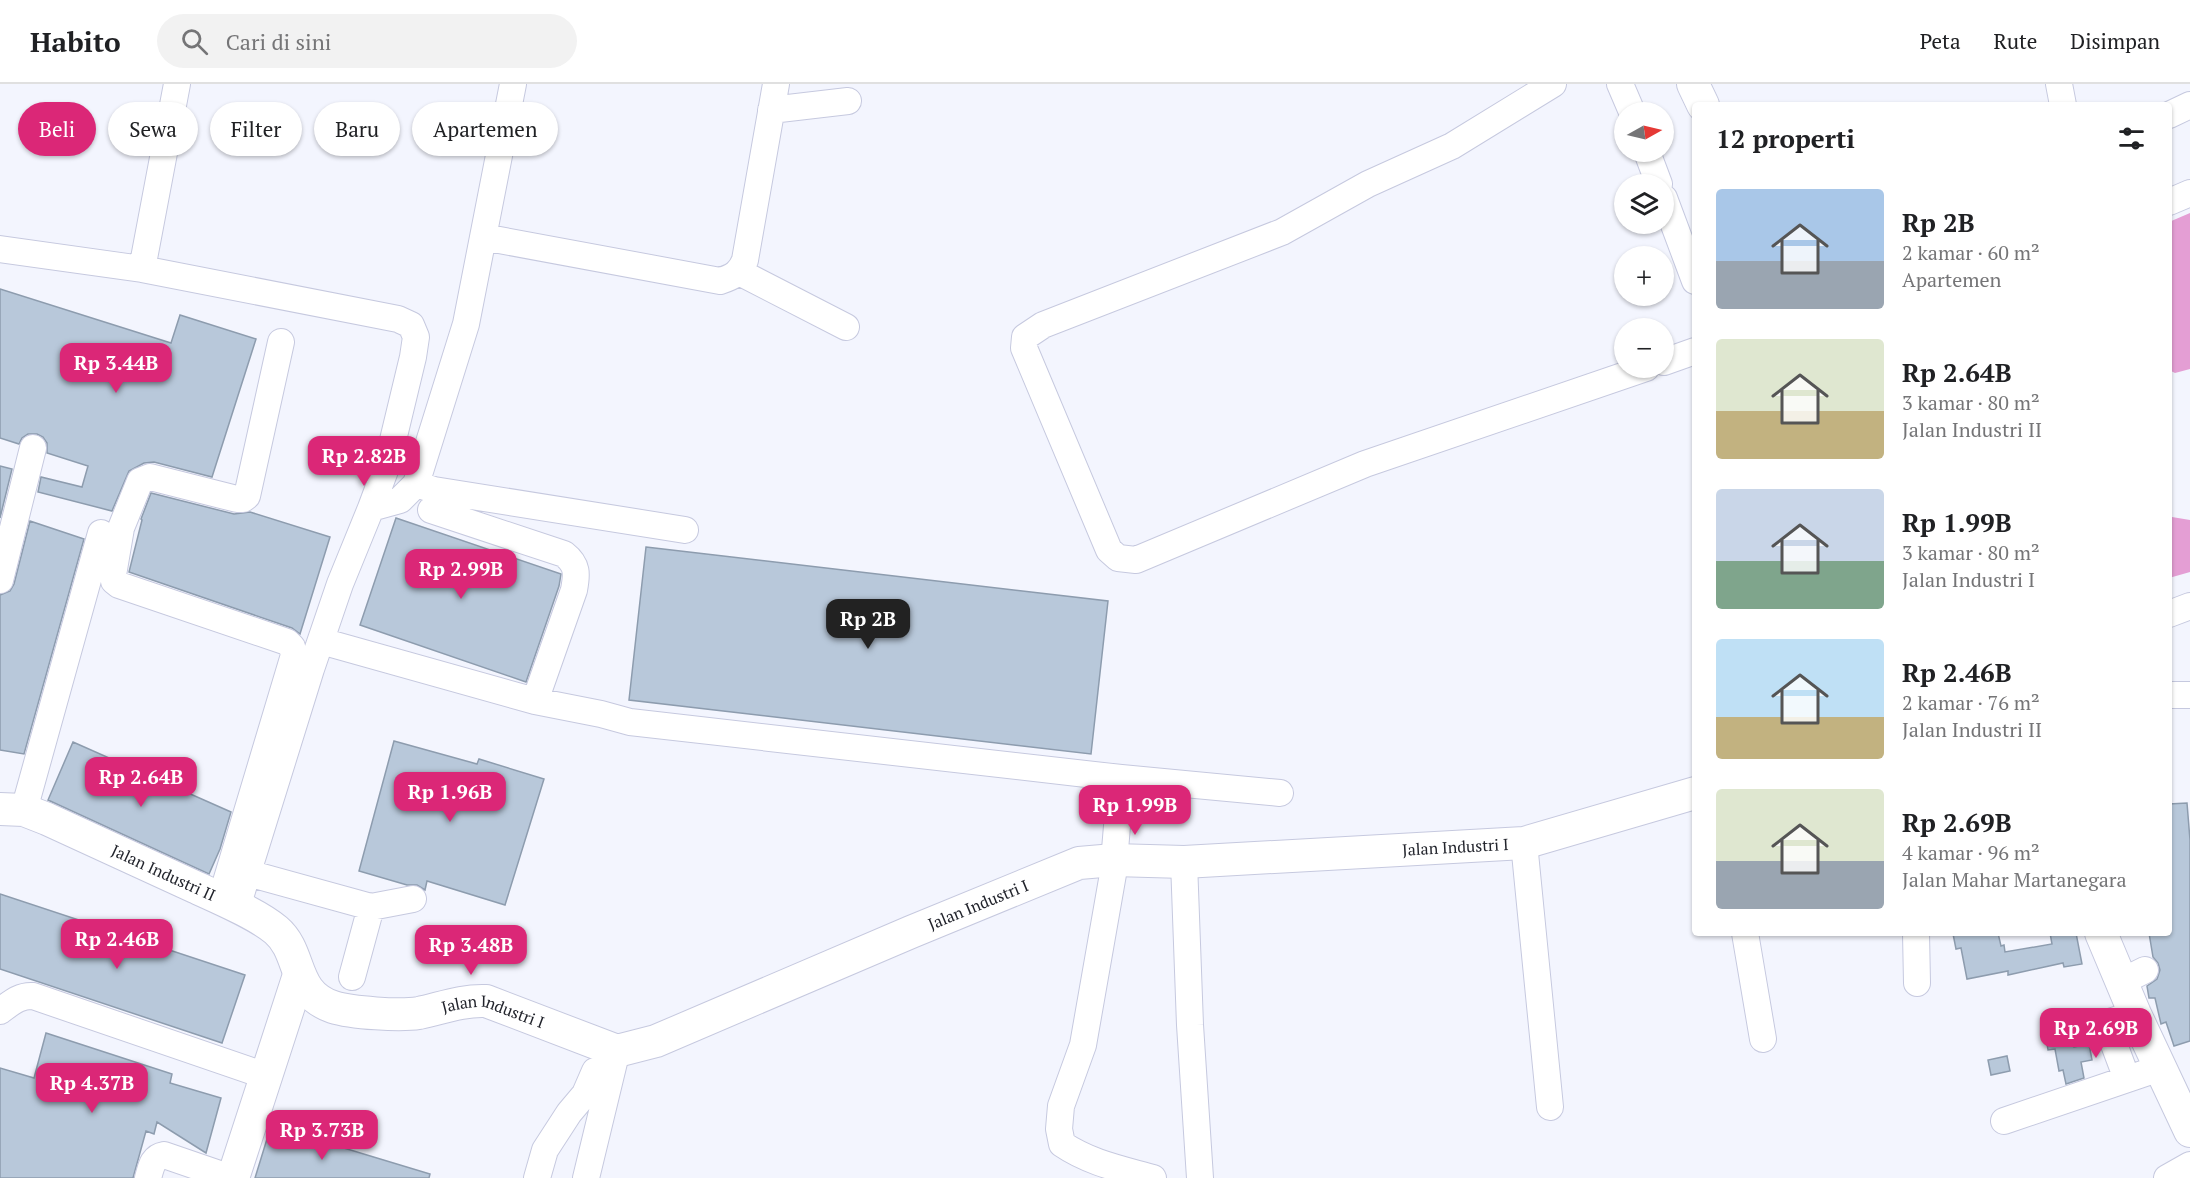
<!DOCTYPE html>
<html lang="id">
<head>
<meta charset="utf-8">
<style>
	body { margin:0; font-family:"PT Serif",serif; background:#f2f2f2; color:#202124; height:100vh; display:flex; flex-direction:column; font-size:22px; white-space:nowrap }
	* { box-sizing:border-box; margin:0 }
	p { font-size:20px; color:#757577 }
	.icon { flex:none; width:33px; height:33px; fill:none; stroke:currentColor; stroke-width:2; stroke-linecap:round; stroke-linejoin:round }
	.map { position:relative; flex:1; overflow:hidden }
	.drawer { position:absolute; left:1692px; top:18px; width:480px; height:834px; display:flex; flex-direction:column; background:#fff; border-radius:6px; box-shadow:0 2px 4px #0004 }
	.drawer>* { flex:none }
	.guide { position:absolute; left:18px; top:18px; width:570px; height:54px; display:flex; gap:12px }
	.needle { width:39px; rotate:82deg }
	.controls { position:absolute; left:1614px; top:18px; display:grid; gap:12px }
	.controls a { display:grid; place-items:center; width:60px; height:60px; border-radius:50%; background:#fff; box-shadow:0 2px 4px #0004; font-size:30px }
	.price { position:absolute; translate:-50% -51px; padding:0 14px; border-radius:12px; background:#db2777; color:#fff; font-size:20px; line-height:39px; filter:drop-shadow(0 2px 3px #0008) }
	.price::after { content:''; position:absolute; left:50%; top:36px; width:18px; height:14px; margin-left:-9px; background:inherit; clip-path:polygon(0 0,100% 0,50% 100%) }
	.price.on { background:#222; color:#fff }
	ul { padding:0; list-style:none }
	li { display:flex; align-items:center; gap:18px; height:150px; padding:0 24px }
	li span { display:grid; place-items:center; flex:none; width:168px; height:120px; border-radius:6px; color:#555 }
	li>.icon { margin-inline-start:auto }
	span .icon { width:72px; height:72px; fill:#fffc; stroke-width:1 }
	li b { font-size:26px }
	h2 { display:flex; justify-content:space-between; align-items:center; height:72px; padding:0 24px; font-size:26px }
	.chip { padding:0 21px; border-radius:27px; background:#fff; box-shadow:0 2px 4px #0004; font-size:21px; line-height:54px }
	.chip.on { background:#db2777; color:#fff }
	header { display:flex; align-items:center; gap:36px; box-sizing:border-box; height:84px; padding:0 30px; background:#fff; border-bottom:2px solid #e0e0e0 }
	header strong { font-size:28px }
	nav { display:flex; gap:33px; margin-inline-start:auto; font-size:21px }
	.search { width:420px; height:54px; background:#f2f2f2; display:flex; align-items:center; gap:15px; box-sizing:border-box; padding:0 21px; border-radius:33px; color:#757577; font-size:22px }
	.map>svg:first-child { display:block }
</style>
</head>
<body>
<header>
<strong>Habito</strong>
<div class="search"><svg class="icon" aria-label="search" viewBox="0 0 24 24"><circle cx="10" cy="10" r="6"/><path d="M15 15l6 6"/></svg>Cari di sini</div>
<nav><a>Peta</a><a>Rute</a><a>Disimpan</a></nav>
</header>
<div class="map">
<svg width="2190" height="1094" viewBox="0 0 2190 1094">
	<rect width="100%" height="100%" fill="#f3f5fe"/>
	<path fill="#e49ed4" d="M2190 129V285L2175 289 2169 286V138Z
		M2169 430 2172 433 2190 436V488L2169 494Z"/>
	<path fill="#b8c8da" stroke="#8d9cae" stroke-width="1.5" d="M0 205 171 259 180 231 256 255 212 393 154 378 144 379 129 387 112 427 38 408 41 393 82 403 88 382 47 369V359L43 353 37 350H28L22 354 19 360 0 354Z
		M0 382 12 385 0 434Z
		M151 409 234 430 250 428 330 453 300 550 292 544 129 488 142 436 141 435Z
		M396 434 561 490 559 502 526 598 360 541Z
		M30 437 84 455 24 670 0 666V511L10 507 14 500Z
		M646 463 1108 517 1091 670 629 616Z
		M394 657 477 680 479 675 544 695 505 821 427 797 425 806 417 801H407L359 787Z
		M73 658 231 728 220 765 209 790 48 716Z
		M2187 719 2190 756V957L2174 962 2166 938 2161 940 2155 914H2149L2147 902 2157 895 2160 886 2158 879 2153 873 2149 849H2169V720Z
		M0 810 245 891 222 959 0 885Z
		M1960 849H1998L2001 862 2004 861 2005 868 2052 860 2050 849H2076L2082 880 2064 883 2063 879 2008 891V887L1967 895 1961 864 1956 865 1953 850Z
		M2063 944V952L2067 959 2074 963 2089 960 2092 976 2081 978 2084 994 2066 1000 2063 986 2059 987 2055 965 2048 966 2045 947Z
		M46 949 172 990 170 999 221 1014 206 1069 157 1038 154 1050 146 1047 133 1094H0V984L34 994Z
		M2007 972 2010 987 1991 991 1988 976Z
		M271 1042 430 1090 429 1094H255Z"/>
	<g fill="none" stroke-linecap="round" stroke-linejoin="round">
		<defs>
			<path id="minor" d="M1553 0 1452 62 1368 100 1282 148 1043 241 1025 253 1024 264 1109 466 1118 474 1136 476 1365 380 1646 284
				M1620 0 1632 28
				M2059 0 2063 21
				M771 26 848 17
				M2169 31 2190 21
				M1647 68 1659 100
				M1664 114 1695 197
				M2169 118 2190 109
				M483 153 720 197C733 193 740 189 745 176L776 0
				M0 165 142 185 398 235 411 241 416 253 413 273 387 381 371 424
				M142 185 177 0
				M739 188 846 243
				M1664 278 1695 267
				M416 400 434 406 685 446
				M431 426 564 470C578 481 577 490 574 506L535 617
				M0 496 33 364
				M2169 530 2190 522
				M321 557 535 617 601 630 630 638 1121 694 1280 709
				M2169 611H2190
				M1121 694 1113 790 1083 961 1061 1022 1059 1045 1062 1060C1090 1079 1121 1085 1153 1094
				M24 726 101 449
				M1524 759 1550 1023
				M1184 778 1190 941 1200 1094
				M248 789 371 823 413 815
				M230 819 226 798 294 571 292 563 287 558 119 501 114 497 113 491 121 444 140 397 150 393 237 415H243L247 412 281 258
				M237 823 311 585 340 500 371 424 400 416 416 400 466 240 513 0
				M1745 849 1763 955
				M1916 849 1917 899
				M352 893 371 823
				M2121 898 2145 886
				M0 927C10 920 19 911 33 912L266 992
				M2106 939 2127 995
				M2077 948 2135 930
				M2004 1037 2160 984
				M148 1094C151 1084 152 1073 164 1071L231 1094
				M537 1094 545 1066 569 1029 585 1010 595 987 611 984
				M586 1094 616 970
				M2167 1094 2190 1081"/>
			<g id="major">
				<path d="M1693 0 1703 21"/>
				<path id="s1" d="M0 725 24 726 47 735C96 757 146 781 195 803 219 814 257 830 276 846 303 869 291 909 333 923 352 929 400 932 419 929 442 924 462 916 486 917L617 967 656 957 911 848 1079 779 1114 776 1184 778 1524 759 1695 709"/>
				<path d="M2101 849 2135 930 2190 1047"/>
				<path d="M233 1094 299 891"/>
			</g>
		</defs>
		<use href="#minor" stroke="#c6c9df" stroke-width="28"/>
		<use href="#major" stroke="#c6c9df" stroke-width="34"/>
		<use href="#minor" stroke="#fff" stroke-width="26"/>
		<use href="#major" stroke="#fff" stroke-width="32"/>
	</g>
	<g text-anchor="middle" stroke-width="4.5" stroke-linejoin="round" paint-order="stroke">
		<g font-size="16" fill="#22242c" stroke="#fff">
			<text dy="6" stroke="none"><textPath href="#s1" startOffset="1574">Jalan Industri I</textPath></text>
			<text dy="6" stroke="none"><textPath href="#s1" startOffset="177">Jalan Industri II</textPath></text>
			<text dy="6" stroke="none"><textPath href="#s1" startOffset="1088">Jalan Industri I</textPath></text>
			<text dy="6" stroke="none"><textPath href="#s1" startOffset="566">Jalan Industri I</textPath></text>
		</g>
	</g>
</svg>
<div class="controls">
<a><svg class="needle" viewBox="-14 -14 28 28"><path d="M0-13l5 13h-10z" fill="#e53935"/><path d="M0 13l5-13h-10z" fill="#757577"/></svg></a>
<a><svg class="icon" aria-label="layers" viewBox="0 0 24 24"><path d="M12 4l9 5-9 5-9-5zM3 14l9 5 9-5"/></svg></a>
<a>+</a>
<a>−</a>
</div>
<b class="price" style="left:116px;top:310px">Rp 3.44B</b>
<b class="price" style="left:364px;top:403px">Rp 2.82B</b>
<b class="price" style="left:461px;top:516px">Rp 2.99B</b>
<b class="price on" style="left:868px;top:566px">Rp 2B</b>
<b class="price" style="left:141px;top:724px">Rp 2.64B</b>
<b class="price" style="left:450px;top:739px">Rp 1.96B</b>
<b class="price" style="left:1135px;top:752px">Rp 1.99B</b>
<b class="price" style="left:117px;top:886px">Rp 2.46B</b>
<b class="price" style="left:471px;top:892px">Rp 3.48B</b>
<b class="price" style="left:2096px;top:975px">Rp 2.69B</b>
<b class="price" style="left:92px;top:1030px">Rp 4.37B</b>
<b class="price" style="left:322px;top:1077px">Rp 3.73B</b>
<div class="guide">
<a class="chip on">Beli</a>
<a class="chip">Sewa</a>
<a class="chip">Filter</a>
<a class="chip">Baru</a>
<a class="chip">Apartemen</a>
</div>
<section class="drawer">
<h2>12 properti<svg class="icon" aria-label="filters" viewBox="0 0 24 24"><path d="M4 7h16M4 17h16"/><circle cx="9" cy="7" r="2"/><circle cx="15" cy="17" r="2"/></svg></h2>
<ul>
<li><span style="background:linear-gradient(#a9c7e8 60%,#9aa5b1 0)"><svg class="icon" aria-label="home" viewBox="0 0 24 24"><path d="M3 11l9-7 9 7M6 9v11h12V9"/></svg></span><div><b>Rp 2B</b><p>2 kamar · 60 m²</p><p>Apartemen</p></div></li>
<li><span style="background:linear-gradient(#dfe7d0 60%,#c2b280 0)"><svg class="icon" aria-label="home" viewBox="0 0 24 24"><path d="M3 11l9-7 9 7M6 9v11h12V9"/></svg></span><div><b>Rp 2.64B</b><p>3 kamar · 80 m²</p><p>Jalan Industri II</p></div></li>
<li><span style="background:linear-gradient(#c9d6e8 60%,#7fa58c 0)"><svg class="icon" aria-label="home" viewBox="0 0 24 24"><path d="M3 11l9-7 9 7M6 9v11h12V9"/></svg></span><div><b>Rp 1.99B</b><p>3 kamar · 80 m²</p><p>Jalan Industri I</p></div></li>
<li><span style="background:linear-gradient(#bfe0f5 65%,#c2b280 0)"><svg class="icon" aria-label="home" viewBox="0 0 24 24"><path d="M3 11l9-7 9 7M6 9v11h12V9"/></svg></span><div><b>Rp 2.46B</b><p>2 kamar · 76 m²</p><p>Jalan Industri II</p></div></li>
<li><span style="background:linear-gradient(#dfe7d0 60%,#9aa5b1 0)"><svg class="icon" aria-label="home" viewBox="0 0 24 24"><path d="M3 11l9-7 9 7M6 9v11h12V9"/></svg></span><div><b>Rp 2.69B</b><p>4 kamar · 96 m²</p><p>Jalan Mahar Martanegara</p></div></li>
</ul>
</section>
</div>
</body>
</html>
